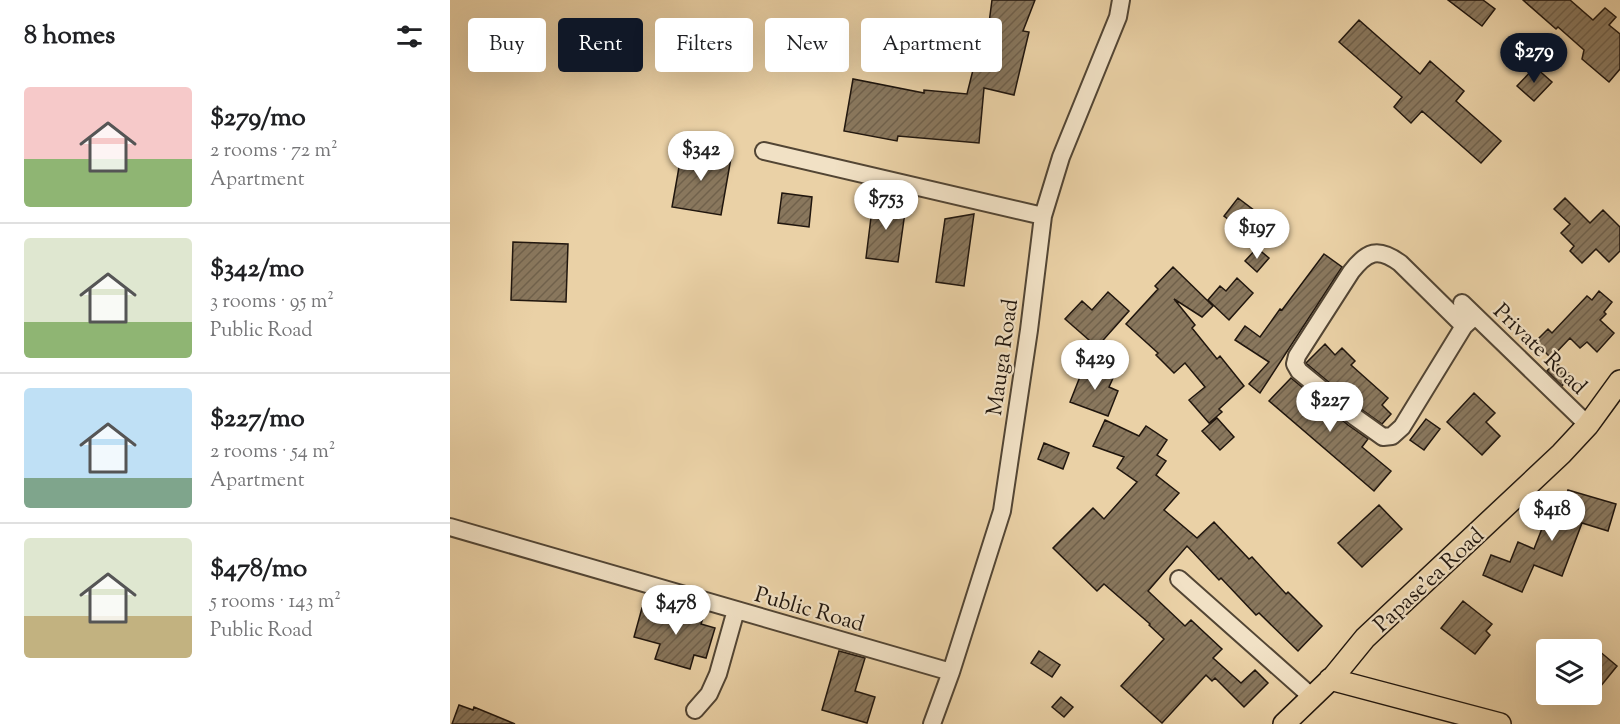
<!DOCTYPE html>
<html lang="en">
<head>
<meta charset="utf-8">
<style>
	body { margin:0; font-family:"Sorts Mill Goudy",serif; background:#f2f2f2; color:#202124; height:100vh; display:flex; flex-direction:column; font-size:22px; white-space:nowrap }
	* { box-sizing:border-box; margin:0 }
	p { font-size:20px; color:#757577 }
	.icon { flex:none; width:33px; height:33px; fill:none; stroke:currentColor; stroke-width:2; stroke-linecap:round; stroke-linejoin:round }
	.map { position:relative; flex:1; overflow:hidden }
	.sheet { display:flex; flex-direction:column; background:#fff; width:450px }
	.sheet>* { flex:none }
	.banner { position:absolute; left:18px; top:18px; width:570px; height:54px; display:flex; gap:12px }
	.buttons { position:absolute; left:1086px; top:639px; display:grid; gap:12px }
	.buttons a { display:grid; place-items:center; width:66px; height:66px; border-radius:6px; background:#fff; box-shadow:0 6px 24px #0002; font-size:30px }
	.price { position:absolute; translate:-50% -51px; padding:0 14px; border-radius:21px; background:#fff; color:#222; font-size:20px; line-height:39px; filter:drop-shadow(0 2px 3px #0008) }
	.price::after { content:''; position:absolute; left:50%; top:36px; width:18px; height:14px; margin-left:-9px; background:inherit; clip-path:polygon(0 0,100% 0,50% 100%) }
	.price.on { background:#111827; color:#fff }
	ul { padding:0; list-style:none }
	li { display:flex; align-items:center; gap:18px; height:150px; padding:0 24px }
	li+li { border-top:2px solid #e0e0e0 }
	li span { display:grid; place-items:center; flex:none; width:168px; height:120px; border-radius:6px; color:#555 }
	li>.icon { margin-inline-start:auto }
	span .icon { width:72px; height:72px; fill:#fffc; stroke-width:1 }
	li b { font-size:26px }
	h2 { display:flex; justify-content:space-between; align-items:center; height:72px; padding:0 24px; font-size:26px }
	.tag { padding:0 21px; border-radius:6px; background:#fff; box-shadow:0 6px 24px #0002; font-size:21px; line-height:54px }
	.tag.on { background:#111827; color:#fff }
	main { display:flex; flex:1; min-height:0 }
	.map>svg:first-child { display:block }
</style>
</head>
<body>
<main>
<section class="sheet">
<h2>8 homes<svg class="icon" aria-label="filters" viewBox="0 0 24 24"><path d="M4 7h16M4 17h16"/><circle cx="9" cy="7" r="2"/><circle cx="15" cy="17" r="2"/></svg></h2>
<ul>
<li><span style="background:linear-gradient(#f6c9c9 60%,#8fb573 0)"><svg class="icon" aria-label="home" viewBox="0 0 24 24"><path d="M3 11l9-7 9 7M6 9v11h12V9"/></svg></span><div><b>$279/mo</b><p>2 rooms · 72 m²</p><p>Apartment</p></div></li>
<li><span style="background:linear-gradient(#dfe7d0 70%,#8fb573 0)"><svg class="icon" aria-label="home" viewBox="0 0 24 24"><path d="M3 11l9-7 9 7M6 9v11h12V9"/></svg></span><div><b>$342/mo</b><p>3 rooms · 95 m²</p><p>Public Road</p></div></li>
<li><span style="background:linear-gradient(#bfe0f5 75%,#7fa58c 0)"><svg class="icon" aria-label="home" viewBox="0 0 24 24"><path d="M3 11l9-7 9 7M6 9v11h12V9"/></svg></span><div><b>$227/mo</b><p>2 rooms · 54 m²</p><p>Apartment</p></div></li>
<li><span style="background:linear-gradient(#dfe7d0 65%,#c2b280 0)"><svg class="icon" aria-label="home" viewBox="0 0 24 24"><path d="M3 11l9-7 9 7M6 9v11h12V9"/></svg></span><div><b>$478/mo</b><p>5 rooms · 143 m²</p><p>Public Road</p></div></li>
</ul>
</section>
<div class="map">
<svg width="1170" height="724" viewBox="0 0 1170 724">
	<defs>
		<pattern id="building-hatch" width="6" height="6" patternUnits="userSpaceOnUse" patternTransform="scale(1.5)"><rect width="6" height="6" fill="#89775d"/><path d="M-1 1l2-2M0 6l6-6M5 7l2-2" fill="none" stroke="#70614b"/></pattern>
	</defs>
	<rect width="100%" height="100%" fill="#ead1a6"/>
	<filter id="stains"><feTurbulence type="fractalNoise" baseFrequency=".00333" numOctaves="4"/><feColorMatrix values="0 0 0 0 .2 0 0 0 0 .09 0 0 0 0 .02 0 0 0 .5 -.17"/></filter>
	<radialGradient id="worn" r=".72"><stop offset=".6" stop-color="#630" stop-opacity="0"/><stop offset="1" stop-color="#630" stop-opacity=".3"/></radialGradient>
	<path fill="url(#building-hatch)" stroke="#20160e" stroke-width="1.5" d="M542 0H585L573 31 579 32 564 95 534 88 529 143 448 136 447 141 394 131 403 79 474 93V90L517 94 535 22 539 23Z
		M998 0H1033L1045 9 1032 26Z
		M1073 0H1120L1143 20 1155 8 1166 17 1159 25 1170 34V69L1159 82 1132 59 1134 50 1108 27 1106 29Z
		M909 20 970 74 980 61 1014 91 1006 101 1051 141 1031 163 972 111 961 123 944 107 952 97 889 42Z
		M1085 67 1102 82 1084 101 1067 86Z
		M232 150 281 158 271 215 222 207Z
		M332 193 362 197 359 227 328 223Z
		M788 198 805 211 791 229 774 216Z
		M1115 198 1140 223 1153 210 1170 227V251L1159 262 1146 249 1132 263 1120 251 1124 246 1111 233 1120 224 1104 209Z
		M423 201 456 205 448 262 416 258Z
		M524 214 514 286 486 282 495 219Z
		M63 242 118 244 116 302 61 300Z
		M807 248 819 258 807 272 795 261Z
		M874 254 892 267 810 393 799 384 819 362 785 340 795 326 810 337 830 309 832 310Z
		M723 267 763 306 752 317 724 299 745 325 742 328 767 359 770 356 794 386 769 409 772 412 759 423 739 400 755 387 735 363 724 373 706 355 708 353 676 324 708 289 705 286Z
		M787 278 803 293 779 320 758 300 770 286 776 291Z
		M1149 291 1162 302 1154 312 1156 314 1150 320 1164 333 1147 352 1137 342 1130 348 1120 338 1101 358 1085 342 1098 329 1102 333 1137 296 1142 300Z
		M658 292 679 311 647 347 615 319 632 301 642 310Z
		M875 344 885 355 892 348 905 361 901 365 938 398 932 405 941 414 932 424 911 409 857 364 856 363Z
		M1105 362 1121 375 1112 386 1097 371Z
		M635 364 664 376 659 387 668 391 658 416 620 402Z
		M841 378 898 425 918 439 912 447 941 471 924 491 819 401Z
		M1024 393 1045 413 1036 422 1050 436 1032 455 997 422Z
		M767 418 784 437 770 450 752 431Z
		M976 419 990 429 974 450 960 440Z
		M655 420 689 436 696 426 717 440 707 455 716 461 706 475 729 493 714 510 747 538 764 522 799 559 802 557 836 594 838 592 872 626 848 651 809 613 806 615 771 578 769 580 737 546 698 591 735 626 741 620 772 649 763 658 791 683 805 670 818 683 794 707 765 678 762 681 756 675 712 723 671 686 714 639 699 625 700 624 654 584 647 591 603 548 643 508 654 519 687 482 667 468 674 457 643 446Z
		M594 443 619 453 613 469 588 459Z
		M1118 490 1166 504 1158 531 1132 523 1112 576 1084 565 1072 592 1033 575 1041 555 1060 562 1068 542 1084 549 1093 526 1106 531Z
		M929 505 952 529 912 567 888 543Z
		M1013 601 1042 624 1036 631 1040 635 1025 654 991 628Z
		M192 608 233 620 236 610 254 615 251 624 265 628 256 658 244 655 240 669 205 659 210 644 184 637Z
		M1142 645 1167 666 1142 697Z
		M389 651 415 658 405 691 425 697 417 723 372 710Z
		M589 651 610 665 602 677 581 663Z
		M611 697 623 707 614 717 602 707Z
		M9 705 23 710 24 707 65 724H2Z"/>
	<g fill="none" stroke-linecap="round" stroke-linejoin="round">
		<defs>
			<path id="minor" d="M314 151 593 216
				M1012 303 1138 425
				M1014 326 950 263C928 247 917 251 901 272L847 356 845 364 849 371 905 417 933 437 942 436 952 427 1014 326 1025 316
				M0 527 501 672
				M729 579 862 697
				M245 710 259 694 268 674 286 610
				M482 724 501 672 552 511 579 330 593 216 611 157 668 17 671 0"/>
			<path id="major" d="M880 679 1050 724
				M834 724 884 676 915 638 1111 454 1138 425 1170 381"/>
		</defs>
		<use href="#minor" stroke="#524534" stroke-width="20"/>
		<use href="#major" stroke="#20160e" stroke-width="24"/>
		<use href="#minor" stroke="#f1e1c5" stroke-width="16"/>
		<use href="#major" stroke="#ead1a6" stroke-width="21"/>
	</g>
	<g text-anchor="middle" stroke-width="4.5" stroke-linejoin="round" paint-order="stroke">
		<g font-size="22" fill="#20160e" stroke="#f1e1c5">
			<text transform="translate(1091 348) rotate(44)" y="8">Private Road</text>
			<text transform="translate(551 357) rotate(-82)" y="8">Mauga Road</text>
			<text transform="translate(978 579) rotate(-43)" y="8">Papase'ea Road</text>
			<text transform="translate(360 608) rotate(16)" y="8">Public Road</text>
		</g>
	</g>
	<rect width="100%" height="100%" filter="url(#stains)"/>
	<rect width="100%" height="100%" fill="url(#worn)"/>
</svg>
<div class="buttons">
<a><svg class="icon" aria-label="layers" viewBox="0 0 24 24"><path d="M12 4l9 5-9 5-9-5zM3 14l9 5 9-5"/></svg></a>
</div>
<b class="price on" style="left:1084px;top:84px">$279</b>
<b class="price" style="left:251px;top:182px">$342</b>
<b class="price" style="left:436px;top:231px">$753</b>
<b class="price" style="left:807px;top:260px">$197</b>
<b class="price" style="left:645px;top:391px">$429</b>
<b class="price" style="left:880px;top:433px">$227</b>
<b class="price" style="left:1102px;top:542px">$418</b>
<b class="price" style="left:226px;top:636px">$478</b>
<div class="banner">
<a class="tag">Buy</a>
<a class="tag on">Rent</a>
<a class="tag">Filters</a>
<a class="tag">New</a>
<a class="tag">Apartment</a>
</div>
</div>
</main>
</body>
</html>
